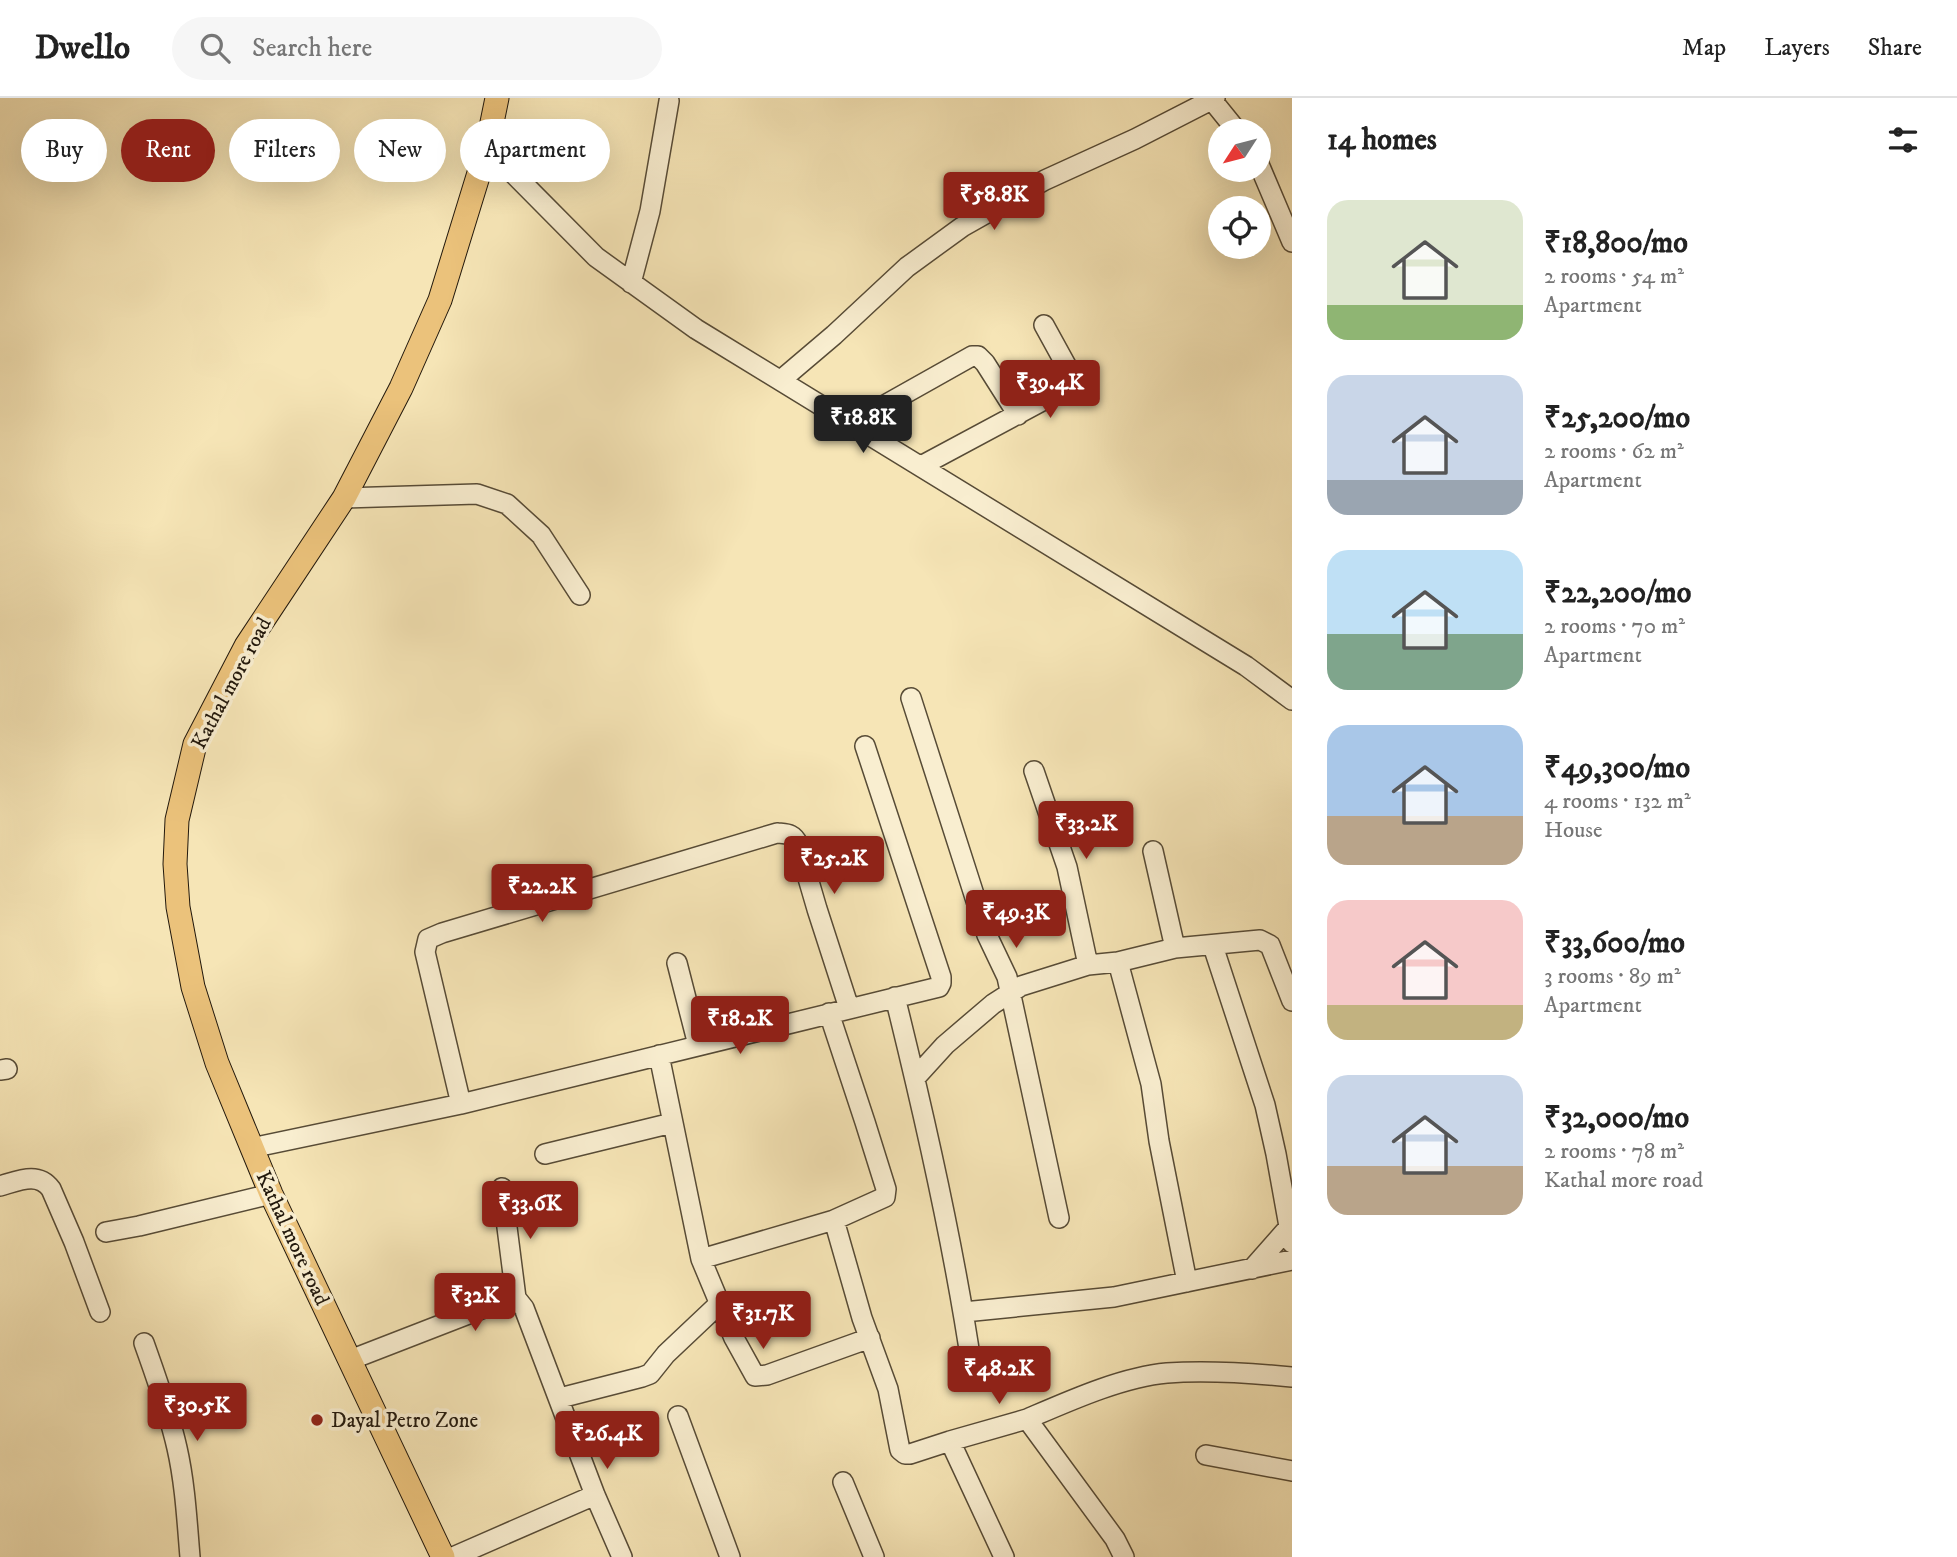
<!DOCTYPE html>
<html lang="en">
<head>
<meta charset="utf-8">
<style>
	body { margin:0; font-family:"IM FELL DW Pica",serif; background:#f6f6f6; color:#222; height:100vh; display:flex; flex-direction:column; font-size:26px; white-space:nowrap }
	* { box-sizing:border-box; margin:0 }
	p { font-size:23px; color:#767676 }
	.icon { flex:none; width:38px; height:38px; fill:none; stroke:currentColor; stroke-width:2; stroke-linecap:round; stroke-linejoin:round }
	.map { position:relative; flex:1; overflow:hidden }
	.drawer { display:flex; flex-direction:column; background:#fff; width:665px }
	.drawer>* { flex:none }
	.top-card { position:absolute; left:21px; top:21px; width:665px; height:63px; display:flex; gap:14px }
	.needle { width:46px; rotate:234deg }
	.tools { position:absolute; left:1208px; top:21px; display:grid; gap:14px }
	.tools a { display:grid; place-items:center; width:63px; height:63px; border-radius:50%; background:#fff; box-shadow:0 7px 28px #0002; font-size:35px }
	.price { position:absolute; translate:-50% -60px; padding:0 16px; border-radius:7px; background:#8f2418; color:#fff; font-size:23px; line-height:46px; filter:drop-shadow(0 2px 4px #0008) }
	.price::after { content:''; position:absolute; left:50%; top:42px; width:21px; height:16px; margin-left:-10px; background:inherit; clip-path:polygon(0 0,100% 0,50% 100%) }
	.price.on { background:#222; color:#fff }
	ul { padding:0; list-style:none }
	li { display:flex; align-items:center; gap:21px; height:175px; padding:0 35px }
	li span { display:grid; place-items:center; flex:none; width:196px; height:140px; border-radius:21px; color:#555 }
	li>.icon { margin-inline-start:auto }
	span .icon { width:84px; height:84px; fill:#fffc; stroke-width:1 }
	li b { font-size:30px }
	h2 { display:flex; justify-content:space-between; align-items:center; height:84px; padding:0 35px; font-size:30px }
	.pill { padding:0 24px; border-radius:32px; background:#fff; box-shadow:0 7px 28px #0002; font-size:24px; line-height:63px }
	.pill.on { background:#8f2418; color:#fff }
	header { display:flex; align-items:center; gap:42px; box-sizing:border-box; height:98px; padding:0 35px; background:#fff; border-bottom:2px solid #e0e0e0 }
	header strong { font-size:33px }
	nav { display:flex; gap:38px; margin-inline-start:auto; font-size:24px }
	.search { width:490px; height:63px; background:#f6f6f6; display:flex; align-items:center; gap:18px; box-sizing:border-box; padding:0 24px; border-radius:38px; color:#767676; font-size:26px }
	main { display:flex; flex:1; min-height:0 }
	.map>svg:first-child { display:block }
</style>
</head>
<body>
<header>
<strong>Dwello</strong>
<div class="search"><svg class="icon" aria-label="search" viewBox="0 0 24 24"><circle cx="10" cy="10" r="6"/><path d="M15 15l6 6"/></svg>Search here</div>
<nav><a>Map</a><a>Layers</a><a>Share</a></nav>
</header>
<main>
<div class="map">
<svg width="1292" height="1459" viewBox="0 0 1292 1459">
	<rect width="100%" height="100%" fill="#f6e5b6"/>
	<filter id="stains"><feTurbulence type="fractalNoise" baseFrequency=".00286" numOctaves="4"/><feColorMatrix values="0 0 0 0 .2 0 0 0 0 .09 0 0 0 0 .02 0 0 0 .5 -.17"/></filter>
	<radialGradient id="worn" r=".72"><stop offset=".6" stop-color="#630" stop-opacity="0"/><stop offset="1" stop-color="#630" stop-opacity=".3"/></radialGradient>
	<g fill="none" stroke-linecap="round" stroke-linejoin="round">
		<defs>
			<path id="minor" d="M1212 2 1237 33
				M487 49 596 159 696 231 1246 568 1292 602
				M1258 64 1292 144
				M631 185 650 113 669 3
				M781 282 834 237 907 169 962 129 1045 82 1135 41 1215 0
				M851 326 972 258H978L985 265 1018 317
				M921 368 1070 288 1073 284 1072 278 1044 227
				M344 400 477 396 507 406 541 437 580 497
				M911 600 987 837 1007 879 1059 1120
				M1034 673 1067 769 1088 867
				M1153 753 1175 850
				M1213 848 1265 1007 1276 1056 1292 1145
				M1118 864 1151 986 1159 1043 1187 1184
				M677 865 698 947
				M895 899C925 1020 954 1147 972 1271
				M829 915 865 1024 886 1091 885 1099 834 1122
				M659 957 701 1161 834 1122 862 1220 888 1291 900 1352 905 1356H910L950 1343
				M0 972 7 971
				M915 980 945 947 993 906 1021 888 1088 867 1118 864 1175 850 1260 842 1270 847 1292 903
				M461 1006 425 854 428 841 442 835 777 735C787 736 793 735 798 746L817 811 849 910
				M251 1050 461 1006 939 889 941 885V879L865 648
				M545 1056 672 1025
				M0 1088C18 1083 38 1073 51 1091L74 1144 100 1214
				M502 1090 516 1200
				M106 1134 139 1128 271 1096
				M701 1161 734 1240 755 1278 767 1277 870 1240
				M1252 1171 1289 1129
				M964 1214 1114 1199 1292 1162
				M144 1245C156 1279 169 1314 177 1350 185 1385 187 1423 190 1459
				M350 1262 497 1205 516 1200 524 1210 595 1397 622 1459
				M560 1300 642 1279 650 1276 666 1256 720 1205
				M678 1318 730 1459
				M1027 1321C1069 1303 1122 1279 1167 1275 1208 1272 1251 1275 1292 1279
				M1206 1357 1292 1373
				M843 1384 874 1459
				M453 1459 595 1397
				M1004 1459 950 1343 1027 1321 1115 1441 1124 1459"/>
			<path id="major" d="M443 1459 271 1096 217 965 193 889 178 809 175 766 177 722 195 646 246 548 344 400 401 290 440 202 487 49 497 0"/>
		</defs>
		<use href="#minor" stroke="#574b36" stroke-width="22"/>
		<use href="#major" stroke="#22180c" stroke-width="25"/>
		<use href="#minor" stroke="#f9eed0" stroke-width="19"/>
		<use href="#major" stroke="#ebc27b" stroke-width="23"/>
	</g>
	<circle fill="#8f2418" stroke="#f9eed0" stroke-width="2.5" cx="317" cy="1322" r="7"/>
	<g text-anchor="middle" stroke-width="7" stroke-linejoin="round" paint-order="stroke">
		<g font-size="21" fill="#22180c" stroke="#f9eed0">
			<text transform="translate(231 585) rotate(-62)" y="7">Kathal more road</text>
			<text transform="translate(293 1140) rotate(65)" y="7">Kathal more road</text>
		</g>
		<g font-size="21" fill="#22180c" stroke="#f9eed0" text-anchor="start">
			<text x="331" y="1329">Dayal Petro Zone</text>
		</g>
	</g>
	<rect width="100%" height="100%" filter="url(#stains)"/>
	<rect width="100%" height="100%" fill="url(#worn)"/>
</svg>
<div class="tools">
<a><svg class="needle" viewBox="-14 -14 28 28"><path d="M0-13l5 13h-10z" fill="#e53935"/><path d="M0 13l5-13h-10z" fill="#767676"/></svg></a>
<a><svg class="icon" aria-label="locate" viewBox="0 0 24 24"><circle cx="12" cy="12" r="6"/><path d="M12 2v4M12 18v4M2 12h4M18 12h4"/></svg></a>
</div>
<b class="price" style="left:994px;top:134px">₹58.8K</b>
<b class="price" style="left:1050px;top:322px">₹39.4K</b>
<b class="price on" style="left:863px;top:357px">₹18.8K</b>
<b class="price" style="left:1086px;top:763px">₹33.2K</b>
<b class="price" style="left:834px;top:798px">₹25.2K</b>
<b class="price" style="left:542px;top:826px">₹22.2K</b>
<b class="price" style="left:1016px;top:852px">₹49.3K</b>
<b class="price" style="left:740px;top:958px">₹18.2K</b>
<b class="price" style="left:530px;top:1143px">₹33.6K</b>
<b class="price" style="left:475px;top:1235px">₹32K</b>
<b class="price" style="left:763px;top:1253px">₹31.7K</b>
<b class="price" style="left:999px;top:1308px">₹48.2K</b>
<b class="price" style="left:197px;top:1345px">₹30.5K</b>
<b class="price" style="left:607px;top:1373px">₹26.4K</b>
<div class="top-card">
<a class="pill">Buy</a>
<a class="pill on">Rent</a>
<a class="pill">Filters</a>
<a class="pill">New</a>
<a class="pill">Apartment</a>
</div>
</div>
<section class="drawer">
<h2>14 homes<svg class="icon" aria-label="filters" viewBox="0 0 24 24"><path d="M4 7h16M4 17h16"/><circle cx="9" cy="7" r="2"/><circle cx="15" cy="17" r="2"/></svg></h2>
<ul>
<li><span style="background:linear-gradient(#dfe7d0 75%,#8fb573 0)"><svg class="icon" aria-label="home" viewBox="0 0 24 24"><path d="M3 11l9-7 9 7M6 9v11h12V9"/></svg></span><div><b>₹18,800/mo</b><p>2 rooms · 54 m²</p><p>Apartment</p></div></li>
<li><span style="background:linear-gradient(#c9d6e8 75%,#9aa5b1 0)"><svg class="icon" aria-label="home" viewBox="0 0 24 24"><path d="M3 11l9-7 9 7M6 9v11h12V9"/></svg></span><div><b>₹25,200/mo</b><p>2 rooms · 62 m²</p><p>Apartment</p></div></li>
<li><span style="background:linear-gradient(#bfe0f5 60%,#7fa58c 0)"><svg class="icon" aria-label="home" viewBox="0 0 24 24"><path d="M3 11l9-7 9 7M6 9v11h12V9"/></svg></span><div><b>₹22,200/mo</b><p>2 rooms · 70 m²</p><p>Apartment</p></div></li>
<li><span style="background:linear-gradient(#a9c7e8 65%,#b9a48a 0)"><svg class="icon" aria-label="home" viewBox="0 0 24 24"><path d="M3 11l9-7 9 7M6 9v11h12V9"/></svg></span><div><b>₹49,300/mo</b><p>4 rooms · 132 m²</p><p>House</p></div></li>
<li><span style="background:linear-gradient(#f6c9c9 75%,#c2b280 0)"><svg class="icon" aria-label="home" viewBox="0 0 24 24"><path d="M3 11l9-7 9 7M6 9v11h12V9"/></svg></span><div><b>₹33,600/mo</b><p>3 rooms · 89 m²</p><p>Apartment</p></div></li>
<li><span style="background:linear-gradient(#c9d6e8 65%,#b9a48a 0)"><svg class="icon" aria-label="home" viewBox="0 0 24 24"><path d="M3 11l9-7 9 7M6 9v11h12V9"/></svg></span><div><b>₹32,000/mo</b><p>2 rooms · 78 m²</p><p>Kathal more road</p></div></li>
</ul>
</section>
</main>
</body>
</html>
